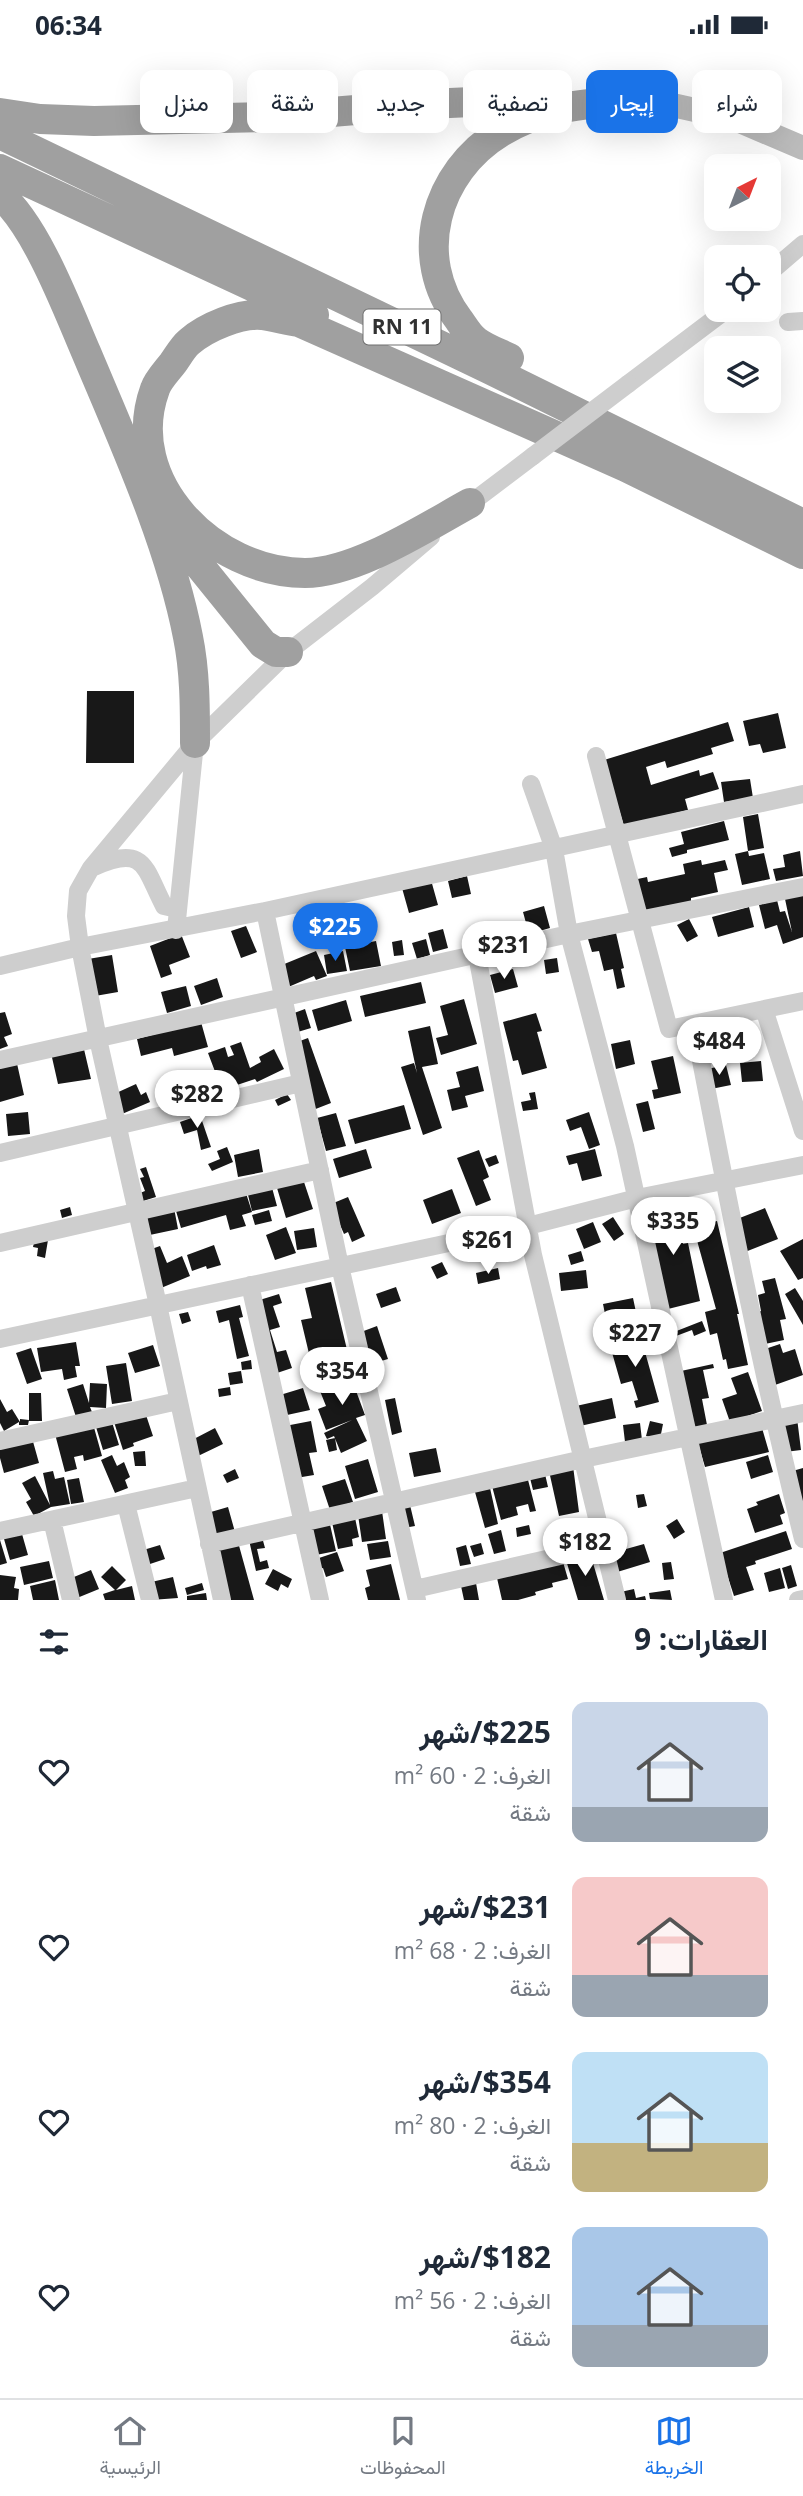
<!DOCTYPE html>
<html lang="ar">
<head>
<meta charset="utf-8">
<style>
	body { margin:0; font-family:"Open Sans",Vazirmatn,sans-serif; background:#f2f2f3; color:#1f2937; direction:rtl; height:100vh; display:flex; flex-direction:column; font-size:26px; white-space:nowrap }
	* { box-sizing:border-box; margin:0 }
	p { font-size:23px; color:#747a83 }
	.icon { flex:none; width:38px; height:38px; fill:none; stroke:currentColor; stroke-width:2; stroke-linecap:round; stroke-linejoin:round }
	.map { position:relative; height:1551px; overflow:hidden; direction:ltr }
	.panel { display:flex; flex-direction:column; background:#fff; flex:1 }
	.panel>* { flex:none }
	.top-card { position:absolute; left:21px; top:21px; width:761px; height:63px; direction:rtl; display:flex; gap:14px }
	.needle { width:46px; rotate:42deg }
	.buttons { position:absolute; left:704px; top:105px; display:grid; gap:14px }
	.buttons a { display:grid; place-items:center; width:77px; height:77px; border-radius:14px; background:#fff; box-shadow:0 7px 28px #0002; font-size:35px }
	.price { position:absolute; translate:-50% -60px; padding:0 16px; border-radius:24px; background:#fff; color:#222; font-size:23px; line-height:46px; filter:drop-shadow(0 2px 4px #0008) }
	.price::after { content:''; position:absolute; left:50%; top:42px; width:21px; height:16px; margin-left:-10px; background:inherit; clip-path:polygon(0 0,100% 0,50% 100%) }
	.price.active { background:#1a73e8; color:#fff }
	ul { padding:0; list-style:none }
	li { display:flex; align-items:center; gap:21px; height:175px; padding:0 35px }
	li span { display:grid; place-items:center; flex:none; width:196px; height:140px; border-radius:14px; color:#555 }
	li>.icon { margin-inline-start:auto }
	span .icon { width:84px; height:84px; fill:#fffc; stroke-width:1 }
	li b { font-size:30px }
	h2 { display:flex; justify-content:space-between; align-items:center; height:84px; padding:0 35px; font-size:30px }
	.pill { padding:0 24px; border-radius:14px; background:#fff; box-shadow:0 7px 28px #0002; font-size:24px; line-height:63px }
	.pill.active { background:#1a73e8; color:#fff }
	.status { display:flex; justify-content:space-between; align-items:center; height:49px; padding:0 35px; background:#fff; direction:ltr }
	.status svg { height:19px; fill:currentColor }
	.tabs { display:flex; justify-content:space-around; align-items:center; height:98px; border-top:2px solid #e0e1e3; background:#fff; font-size:19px; color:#747a83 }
	.tabs a { display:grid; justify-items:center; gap:4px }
	.tabs .active { color:#1a73e8 }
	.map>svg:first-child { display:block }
</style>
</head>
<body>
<div class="status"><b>06:34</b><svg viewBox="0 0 49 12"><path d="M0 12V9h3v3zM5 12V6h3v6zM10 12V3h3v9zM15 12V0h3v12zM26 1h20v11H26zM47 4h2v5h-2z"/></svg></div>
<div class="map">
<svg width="803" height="1551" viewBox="0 0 803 1551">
	<rect width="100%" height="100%" fill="#fff"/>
	<path fill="#181818" d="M87 642H134V714H86Z
		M778 664 786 699 763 704 760 695 749 697 743 672Z
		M728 673 734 692 711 699 713 705 667 719 665 712 646 718 651 736 699 721 700 727 713 723 719 740 685 750 688 761 624 777 604 711Z
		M750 730 753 749 724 753 721 733Z
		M758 765 764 799 748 802 743 768Z
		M724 772 729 791 687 801V804L672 808 669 799 684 795 681 783Z
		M748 802 749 807 764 804 770 830 742 836 735 805Z
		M800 802 803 827 776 832 773 820 785 818 783 806Z
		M701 811 702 816 725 811 728 821 714 824 718 843 691 849V853L640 863 633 831 647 828 648 833 685 825 683 815Z
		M467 827 471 845 452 849 448 832Z
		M431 831 438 856 409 864 402 839Z
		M803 845V888L783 895 777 876 765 880 759 856 777 851 780 863 785 862 792 883 785 850Z
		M330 856 340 885 330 888 327 878 308 884 302 865Z
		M544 857 550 879 529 885 523 863Z
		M749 858 754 878 718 888 712 868Z
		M689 870 698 887 687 893 677 876Z
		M246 877 257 903 241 909 231 882Z
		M443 880 448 899 433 903 428 884Z
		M616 884 624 919 621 920 625 938 617 940 613 920 604 922 599 902 592 903 588 890Z
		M181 885 190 908 169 916 172 925 161 929 150 897Z
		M426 890 430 906 417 910 412 894Z
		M402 891 404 906 394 907 392 893Z
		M376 892 381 917 350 922 345 898Z
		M316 902 327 927 316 931 314 927 286 939 277 918Z
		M343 902 347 922 327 925 324 906Z
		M112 906 118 943 95 947 88 910Z
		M557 909 559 923 546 925 544 911Z
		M513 920 518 938 495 944 490 926Z
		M217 929 223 948 201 956 194 937Z
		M421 933 426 954 365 968 360 947Z
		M186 937 191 957 167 964 161 943Z
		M464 950 477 995 441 1006 436 989 448 986 440 957Z
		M346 951 352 972 318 982 312 961Z
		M305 960 311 979 291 985 286 967Z
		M5 963 12 985 4 988 8 997 0 1000V964Z
		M536 964 542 982 537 983 547 1019 522 1026 518 1011 513 1012 503 973Z
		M201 973 208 998 174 1007 172 999 141 1007 137 990Z
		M751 975 760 1000 740 1007 731 982Z
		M430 977 438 1015 422 1018 442 1079 423 1086 401 1018 414 1014 417 1024 408 982Z
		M308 989 331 1054 313 1061 289 996Z
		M630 991 635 1015 616 1020 611 995Z
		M241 993 250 1019 261 1013 259 1008 274 1000 284 1020 257 1033 255 1030 222 1041 208 1004 225 998 228 1008 234 1006 230 997Z
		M83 996 91 1030 58 1035 51 1004Z
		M673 1007 681 1044 654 1050 652 1041 658 1040 651 1012Z
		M16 1010 24 1046 0 1053V1014Z
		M761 1012 763 1032 742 1033 740 1014Z
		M726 1016 731 1036 711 1040 707 1020Z
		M478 1017 484 1042 465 1047 468 1058 452 1062 447 1041 460 1038 456 1023Z
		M136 1035 141 1046 146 1043 150 1053 122 1065 114 1045Z
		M535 1043 538 1060 523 1062 521 1053 531 1051 529 1044Z
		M287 1045 291 1051 278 1057 275 1051Z
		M648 1052 655 1080 643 1083 636 1055Z
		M404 1056 411 1080 355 1095 348 1071Z
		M28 1063 30 1085 8 1087 6 1065Z
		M589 1063 600 1096 589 1100 581 1078 570 1082 566 1071Z
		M336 1064 346 1097 326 1102 317 1069Z
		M200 1066 211 1098 201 1101 197 1081 184 1085 180 1073Z
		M227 1098 233 1113 212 1122 208 1115 220 1110 217 1102Z
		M259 1100 263 1123 238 1128 234 1106Z
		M366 1100 372 1119 339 1129 333 1110Z
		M595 1100 602 1127 582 1132 577 1114 569 1116 566 1107Z
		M479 1101 489 1128 483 1131 491 1151 476 1157 457 1109Z
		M496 1106 499 1114 489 1118 485 1110Z
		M146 1118 156 1148 143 1152 140 1144 145 1142 140 1129 144 1128 140 1120Z
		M303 1130 313 1160 286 1169 277 1139Z
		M271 1135 277 1157 252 1162 247 1142Z
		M452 1140 461 1164 432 1175 423 1151Z
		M245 1141 252 1163 242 1166 246 1177 230 1181 226 1166 181 1179 176 1162Z
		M348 1148 365 1187 352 1193 348 1183 344 1185 331 1155Z
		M678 1156 682 1175 679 1176 683 1195 688 1194 700 1252 668 1260 645 1164Z
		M70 1158 72 1166 62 1169 60 1161Z
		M174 1159 178 1180 145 1187 140 1166Z
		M765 1159 778 1190 745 1203 732 1172Z
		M269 1161 272 1172 255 1176 252 1166Z
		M613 1168 624 1185 614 1192 602 1175Z
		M717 1172 739 1265H737L748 1316 728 1320 726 1310 723 1311 717 1284 710 1286 705 1263 716 1260 693 1177Z
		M593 1173 601 1193 584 1200 576 1180Z
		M286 1178 296 1204 275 1211 266 1186Z
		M314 1179 317 1198 297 1201 294 1182Z
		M35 1189 48 1191 45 1209 37 1207 38 1199 33 1198Z
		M803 1190V1229L798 1231 780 1202Z
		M214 1196 221 1216 207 1220 206 1217 192 1222 187 1206Z
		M160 1197 167 1214 182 1207 190 1227 161 1239 146 1202Z
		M581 1202 584 1212 571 1216 568 1206Z
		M442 1213 448 1225 437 1230 431 1218Z
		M498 1219 500 1230 478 1235 476 1224Z
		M586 1221 588 1239 561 1242 559 1224Z
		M775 1229 786 1270 780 1271 784 1291 765 1295 758 1263 761 1262 758 1246 765 1244 762 1232Z
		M331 1233 348 1305 311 1313 301 1271 312 1269 305 1239Z
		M396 1238 401 1252 381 1259 376 1245Z
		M795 1239 803 1252V1276L785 1245Z
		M279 1245 282 1254 273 1257 280 1278 270 1281 277 1303 286 1301 292 1319 274 1325 253 1253Z
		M633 1249 640 1282 626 1286 622 1271 607 1275 603 1255Z
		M240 1256 243 1268 239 1269 249 1307 237 1310 229 1271 219 1274 216 1262Z
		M188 1263 191 1272 182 1275 179 1265Z
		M702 1272 706 1282 694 1287 692 1281 676 1287 674 1283Z
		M377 1277 388 1310 371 1315 361 1283Z
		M640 1285 659 1353 636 1359 634 1352 638 1351 632 1332 621 1335 609 1293Z
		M76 1293 80 1317H75L77 1328 64 1331 62 1320 41 1323 37 1299Z
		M780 1295 783 1304 795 1300 803 1326 775 1336 762 1301Z
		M153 1296 160 1317 135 1324 128 1304Z
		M31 1299 42 1330 27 1335 16 1304Z
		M343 1307 365 1366 356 1369 367 1392 341 1404 334 1387 327 1390 324 1384 352 1371 326 1381 318 1360 326 1357 318 1337 333 1331 326 1313Z
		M251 1311 252 1320 242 1321 241 1313Z
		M126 1314 132 1352 112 1355 106 1317Z
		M713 1315 714 1319 703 1321 709 1349 702 1350 707 1376 692 1379 681 1322Z
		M241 1322 243 1334 230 1336 228 1324Z
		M748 1323 762 1362 730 1373 722 1350 737 1345 731 1329Z
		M90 1334 107 1335 106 1359 90 1358 92 1363 76 1368 67 1340 83 1335 89 1354Z
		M230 1338 231 1346 219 1348 218 1340Z
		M303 1339 310 1361 287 1366 280 1346Z
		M29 1344H41L42 1372H29Z
		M395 1349 402 1383 392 1386 385 1351Z
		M612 1349 616 1369 580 1377 576 1357Z
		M0 1350 7 1363 12 1360 20 1373V1370L29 1371 28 1376H19V1373L4 1382 0 1374Z
		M145 1363 153 1387 133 1394 134 1397 123 1401 114 1373Z
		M797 1369 801 1401 785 1403 781 1370Z
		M311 1372 317 1403 309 1404 314 1426 296 1429 285 1377Z
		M650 1372 663 1375 660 1390 646 1387Z
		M112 1373 119 1396 103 1401 96 1378Z
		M640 1374 642 1391 625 1393 623 1376Z
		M93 1375 102 1407 84 1412 83 1406 74 1408 77 1420 65 1423 55 1385Z
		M215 1379 223 1395 198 1407 190 1392Z
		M762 1379 769 1403 705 1418 698 1394Z
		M32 1389 39 1414 4 1424 0 1409V1394Z
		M335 1389 337 1401 329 1403 326 1391Z
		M436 1399 441 1423 414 1428 409 1404Z
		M145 1402 146 1417H135L133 1403Z
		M112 1406 117 1417 124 1413 130 1428 125 1431 128 1439 115 1444 101 1411Z
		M768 1406 773 1423 751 1430 746 1413Z
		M368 1410 378 1443 355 1450 345 1417Z
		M573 1417 579 1463 559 1467 549 1422Z
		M803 1419V1461L789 1423Z
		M235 1420 239 1429 227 1434 223 1426Z
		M53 1422 55 1430 64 1428 70 1455 51 1458 34 1467 26 1453 31 1450 22 1434 35 1427 50 1456 43 1424Z
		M545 1425 548 1438 533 1441 530 1429Z
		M527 1427 536 1462 530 1463 528 1455 516 1458 518 1466 501 1471 492 1437Z
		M79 1429 84 1453 71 1455 67 1431Z
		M345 1430 353 1453 330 1461 322 1437Z
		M490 1439 498 1475 485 1479 475 1443Z
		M644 1445 647 1457 638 1459 636 1446Z
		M779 1445 785 1464 780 1466 783 1475 755 1484 747 1460 758 1456 756 1453Z
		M410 1456 415 1477 404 1479 400 1459Z
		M228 1458 235 1483 211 1490 204 1465Z
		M382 1462 386 1490 362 1493 358 1466Z
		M354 1464 359 1488 352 1490 353 1497 338 1500 331 1469Z
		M677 1470 685 1483 674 1490 666 1477Z
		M329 1471 336 1502 311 1507 304 1477Z
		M529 1476 531 1485 517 1488 516 1479Z
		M20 1478 28 1506 10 1511 2 1483Z
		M501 1481 506 1502 494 1505 488 1485Z
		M786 1482 792 1500 755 1512 756 1515 746 1518 754 1541 734 1547 720 1504Z
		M262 1488 265 1499 257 1500 260 1513 267 1511 269 1519 256 1522 249 1491Z
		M0 1491 7 1514 0 1516Z
		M388 1492 391 1508 370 1511 367 1495Z
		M238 1493 254 1551H224L210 1500Z
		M481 1494 484 1505 474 1508 470 1497Z
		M644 1495 650 1513 614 1524 608 1505Z
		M160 1496 165 1510 144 1517 140 1502Z
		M466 1496 471 1515 460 1517 456 1499Z
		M337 1503 344 1522 326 1528 323 1519 316 1521 313 1511Z
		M590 1504 604 1551H578L566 1511Z
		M49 1512 53 1529 24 1536 20 1518Z
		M563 1513 568 1530 552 1534 553 1538 535 1543 536 1546 518 1551H502L497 1529Z
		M671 1513 674 1530 664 1531 662 1514Z
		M391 1515 400 1551H368L365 1539 370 1537 366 1521Z
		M791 1516 797 1537 788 1540 782 1519Z
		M112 1517 126 1531 116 1541 132 1537 135 1551H105L103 1545 115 1541 101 1528Z
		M780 1519 785 1539 769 1543 764 1524Z
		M273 1520 292 1530 288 1539 281 1535 278 1542 265 1535Z
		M91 1521 99 1540 77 1549 69 1530Z
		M0 1526 16 1528 14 1539 19 1540 18 1551H0Z
		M173 1528 178 1549 151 1551 147 1534Z
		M55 1531 59 1551H33L30 1537Z
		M202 1534 204 1541 187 1546 185 1539Z
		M476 1534 479 1551H464L461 1537Z
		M634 1540 636 1549 645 1547 646 1551H617L616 1544Z
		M670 1541 672 1551 650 1550 649 1544Z
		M206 1544 207 1551H187V1547Z"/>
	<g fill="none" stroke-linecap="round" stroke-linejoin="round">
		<path stroke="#cecece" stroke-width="18" d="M768 225 803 195
			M788 273 803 272
			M628 335 726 261
			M463 460 533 407
			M596 707 669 980 803 952
			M531 735 554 800 569 885 625 1097 724 1551
			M94 818C146 795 144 819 164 857L177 860
			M265 862 340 1217 417 1551
			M176 881 195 694
			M477 906 533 1206 617 1551
			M0 917 80 898 265 862 803 745
			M764 960 803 1082
			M694 975C727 1148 761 1320 803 1490
			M0 1011 569 885 803 838
			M0 1104 301 1034
			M0 1194 320 1121
			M250 1236 320 1551
			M0 1290 528 1177 637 1149 803 1116
			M0 1392 178 1352
			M126 1455 150 1551
			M52 1471 71 1551
			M0 1482 197 1439
			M209 1495 583 1410 803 1364
			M415 1540 604 1497
			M222 1551 158 1256 98 990 80 898 76 867 78 842 91 819 195 694 288 603 372 538 431 488
			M798 1551 803 1550"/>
		<path stroke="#bbb" stroke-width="24" d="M618 52 677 57 735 70 803 99"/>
		<path stroke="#a0a0a0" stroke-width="30" d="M0 64 40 70 94 72 271 68 428 55 559 49
			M0 85 489 320 803 475
			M0 120 314 266
			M0 146C36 176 67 259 86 303 123 391 170 494 188 588 195 622 195 658 195 694
			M509 309C499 304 485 299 476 292 469 287 464 278 459 271 411 208 435 123 501 83 542 59 573 56 618 52
			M626 418 803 505
			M470 454C426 478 356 524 305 524 214 524 121 433 155 340 158 331 167 322 173 314 178 307 183 298 189 293 206 278 240 264 262 266 274 268 287 271 299 273L644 426
			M161 469 263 595 276 603H288"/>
		<path stroke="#cecece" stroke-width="18" d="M533 407 628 335"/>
	</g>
	<g text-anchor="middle" stroke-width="7" stroke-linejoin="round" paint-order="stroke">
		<rect fill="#fff" stroke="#6f6f6f" stroke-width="2" x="363.5" y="260.5" width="77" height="35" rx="5"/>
		<g font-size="21" font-weight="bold" fill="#313131">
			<text x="402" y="285">RN 11</text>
		</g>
	</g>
</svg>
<div class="buttons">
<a><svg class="needle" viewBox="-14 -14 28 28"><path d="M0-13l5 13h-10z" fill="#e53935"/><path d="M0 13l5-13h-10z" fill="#747a83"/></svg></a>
<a><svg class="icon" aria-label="locate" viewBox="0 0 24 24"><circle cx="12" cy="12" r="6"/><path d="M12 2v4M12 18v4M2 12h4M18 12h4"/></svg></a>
<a><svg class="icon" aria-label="layers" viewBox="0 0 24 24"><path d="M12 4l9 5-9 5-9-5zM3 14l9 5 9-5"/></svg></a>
</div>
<b class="price active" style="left:335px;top:914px">$225</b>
<b class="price" style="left:504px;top:932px">$231</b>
<b class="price" style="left:719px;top:1028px">$484</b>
<b class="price" style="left:197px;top:1081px">$282</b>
<b class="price" style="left:673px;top:1208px">$335</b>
<b class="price" style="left:488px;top:1227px">$261</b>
<b class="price" style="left:635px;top:1320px">$227</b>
<b class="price" style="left:342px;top:1358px">$354</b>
<b class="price" style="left:585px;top:1529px">$182</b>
<div class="top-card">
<a class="pill">شراء</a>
<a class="pill active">إيجار</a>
<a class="pill">تصفية</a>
<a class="pill">جديد</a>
<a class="pill">شقة</a>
<a class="pill">منزل</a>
</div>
</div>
<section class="panel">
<h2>العقارات: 9<svg class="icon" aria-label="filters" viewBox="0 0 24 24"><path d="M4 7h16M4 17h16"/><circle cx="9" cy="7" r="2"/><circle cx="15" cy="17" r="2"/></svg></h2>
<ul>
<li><span style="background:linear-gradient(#c9d6e8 75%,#9aa5b1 0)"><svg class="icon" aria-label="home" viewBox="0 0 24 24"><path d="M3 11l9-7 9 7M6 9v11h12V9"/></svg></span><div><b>$225/شهر</b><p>الغرف: 2 · 60 m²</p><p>شقة</p></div><svg class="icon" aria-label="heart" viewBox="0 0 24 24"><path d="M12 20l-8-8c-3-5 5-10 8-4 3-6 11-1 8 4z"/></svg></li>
<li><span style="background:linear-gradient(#f6c9c9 70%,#9aa5b1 0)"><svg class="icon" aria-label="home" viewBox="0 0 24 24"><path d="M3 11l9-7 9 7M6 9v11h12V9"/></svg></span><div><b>$231/شهر</b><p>الغرف: 2 · 68 m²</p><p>شقة</p></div><svg class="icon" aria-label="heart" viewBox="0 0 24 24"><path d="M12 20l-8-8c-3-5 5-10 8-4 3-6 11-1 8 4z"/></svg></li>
<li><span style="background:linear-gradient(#bfe0f5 65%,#c2b280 0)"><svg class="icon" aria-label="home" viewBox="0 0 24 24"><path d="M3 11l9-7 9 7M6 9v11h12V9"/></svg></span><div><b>$354/شهر</b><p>الغرف: 2 · 80 m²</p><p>شقة</p></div><svg class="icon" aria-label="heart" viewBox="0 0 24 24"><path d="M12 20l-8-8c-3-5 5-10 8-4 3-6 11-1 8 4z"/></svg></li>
<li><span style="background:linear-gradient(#a9c7e8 70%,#9aa5b1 0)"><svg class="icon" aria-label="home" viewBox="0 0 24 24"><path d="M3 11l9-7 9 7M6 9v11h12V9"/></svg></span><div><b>$182/شهر</b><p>الغرف: 2 · 56 m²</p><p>شقة</p></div><svg class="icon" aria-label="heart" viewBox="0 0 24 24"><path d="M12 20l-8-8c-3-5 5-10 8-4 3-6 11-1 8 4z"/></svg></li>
</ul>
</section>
<nav class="tabs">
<a class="active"><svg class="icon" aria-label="map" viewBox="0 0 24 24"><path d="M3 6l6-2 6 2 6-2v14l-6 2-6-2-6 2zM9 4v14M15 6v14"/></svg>الخريطة</a>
<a><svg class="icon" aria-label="saved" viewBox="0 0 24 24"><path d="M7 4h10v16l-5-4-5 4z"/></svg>المحفوظات</a>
<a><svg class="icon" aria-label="home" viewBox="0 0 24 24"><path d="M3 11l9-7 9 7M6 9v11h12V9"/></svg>الرئيسية</a>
</nav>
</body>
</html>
